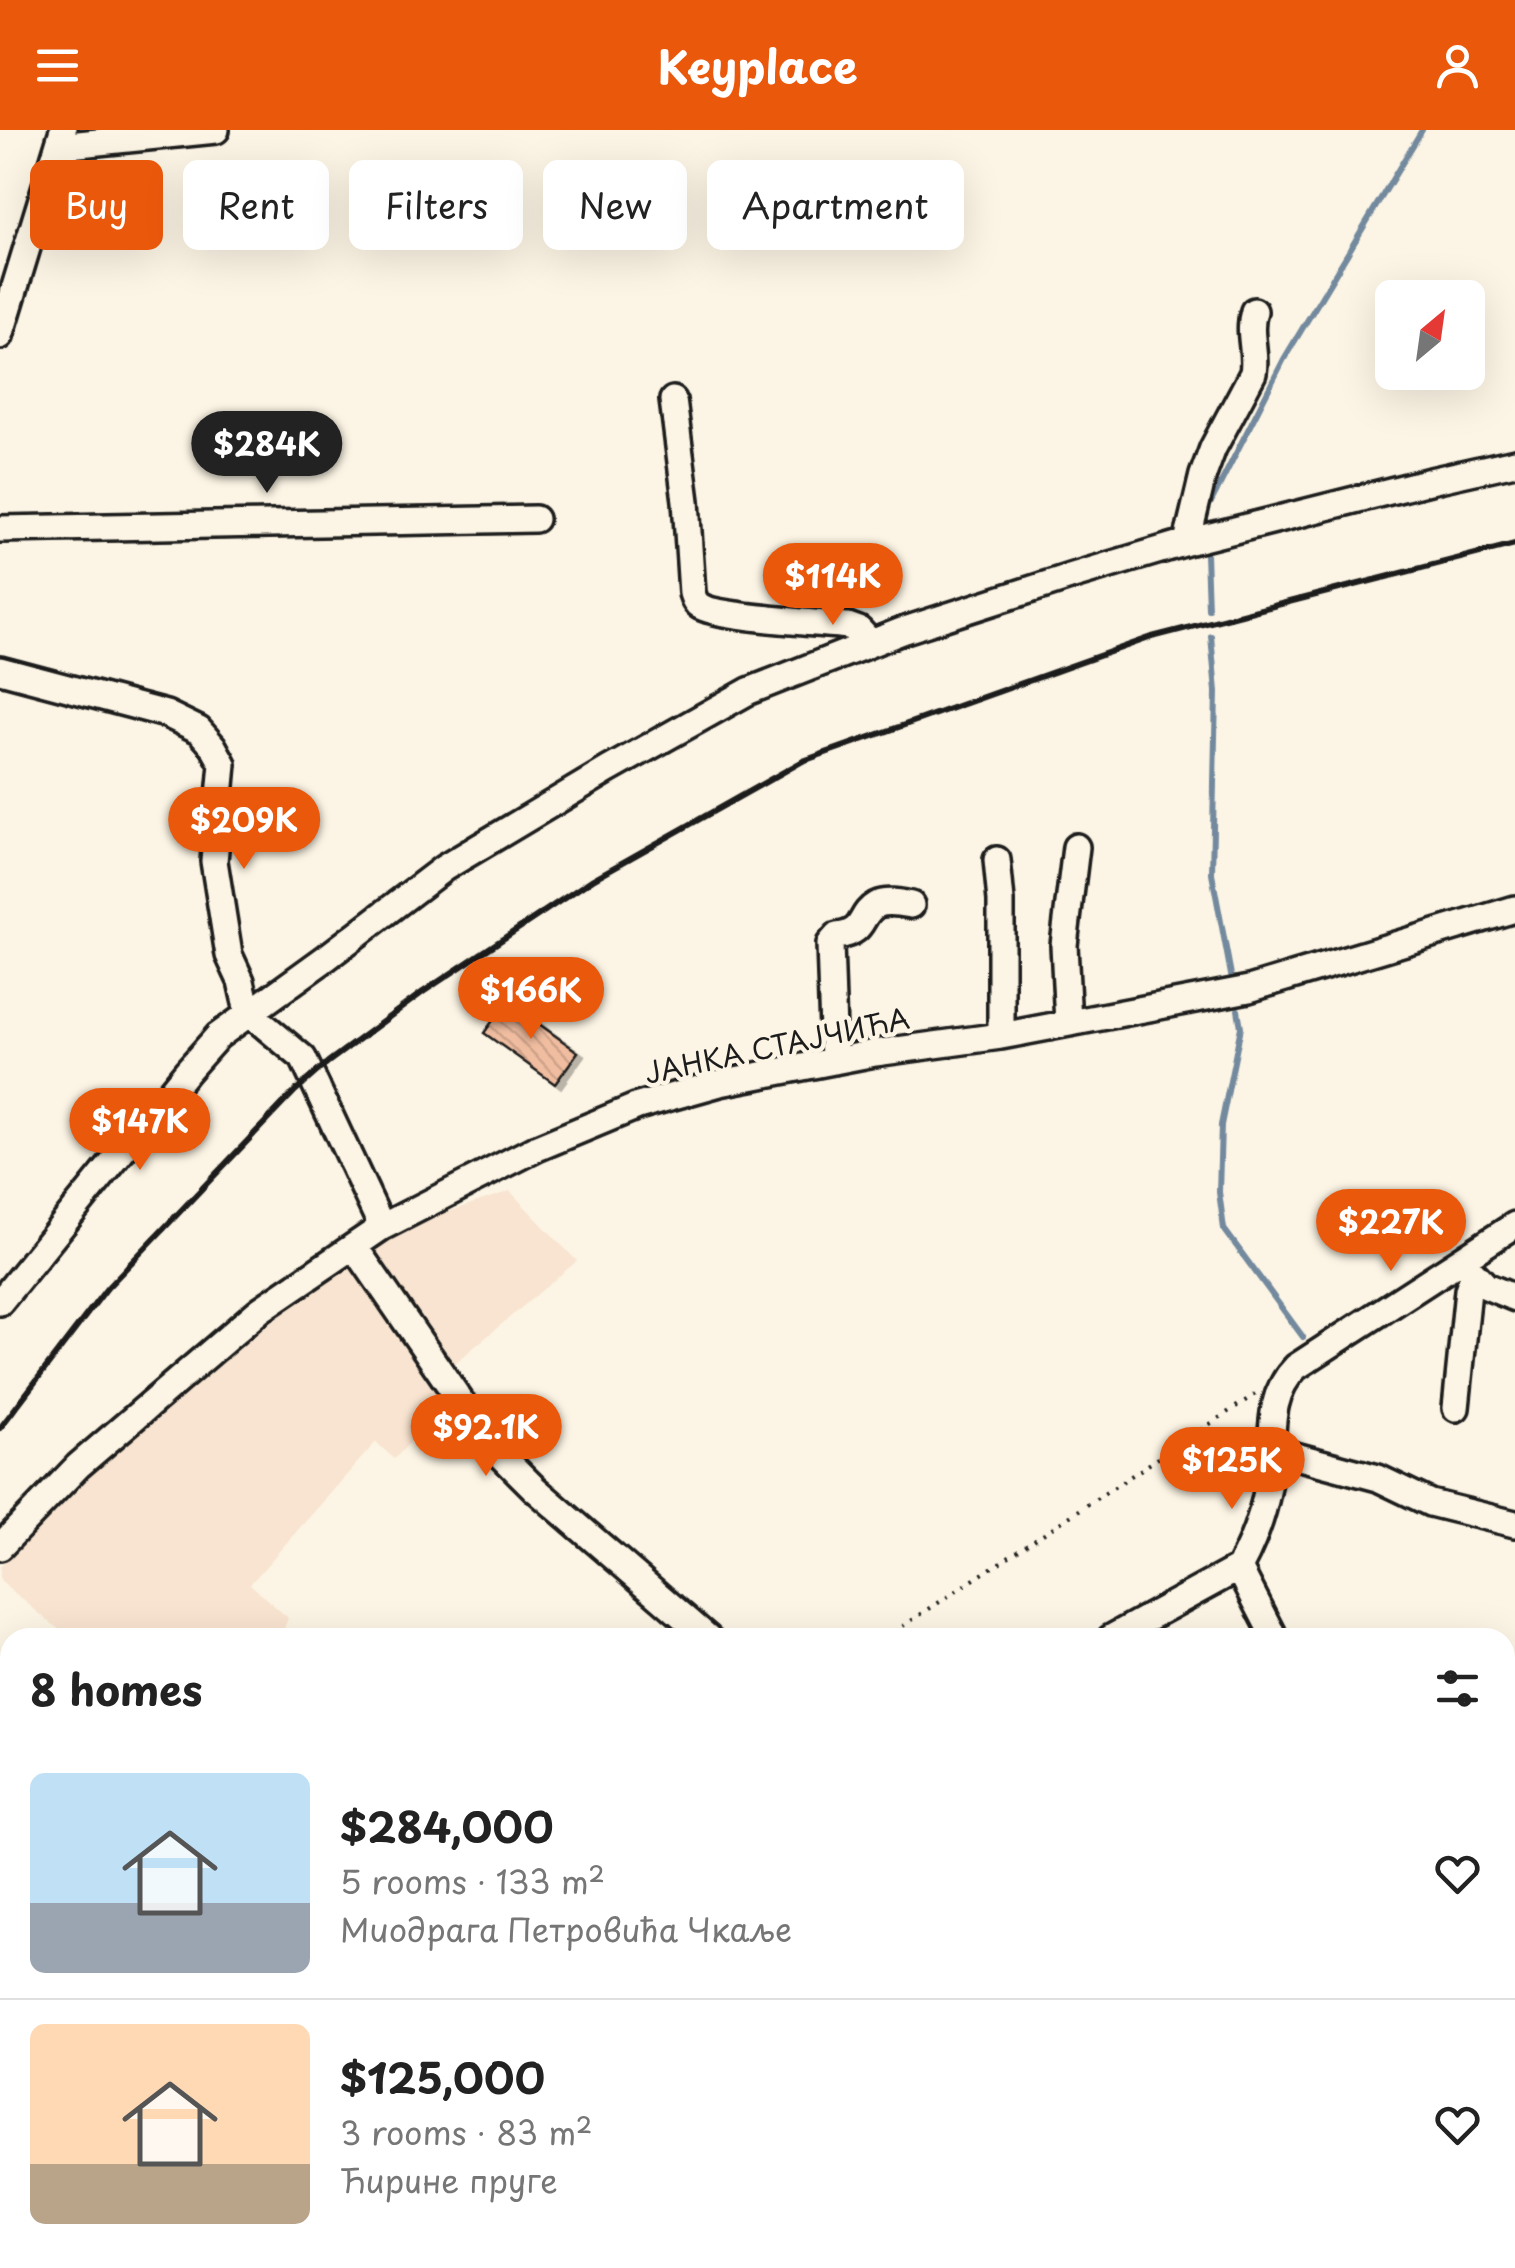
<!DOCTYPE html>
<html lang="en">
<head>
<meta charset="utf-8">
<style>
	body { margin:0; font-family:"Playpen Sans",sans-serif; background:#f6f6f6; color:#222; height:100vh; display:flex; flex-direction:column; font-size:38px; white-space:nowrap }
	* { box-sizing:border-box; margin:0 }
	p { font-size:32px; color:#767676 }
	.icon { flex:none; width:55px; height:55px; fill:none; stroke:currentColor; stroke-width:2; stroke-linecap:round; stroke-linejoin:round }
	.map { position:relative; flex:1; overflow:hidden }
	.side { position:absolute; left:0px; top:1498px; width:1515px; height:642px; display:flex; flex-direction:column; background:#fff; border-radius:30px 30px 0 0; box-shadow:0 10px 40px #0002 }
	.side>* { flex:none }
	.banner { position:absolute; left:30px; top:30px; width:1000px; height:90px; display:flex; gap:20px }
	.needle { width:65px; rotate:29deg }
	.fabs { position:absolute; left:1375px; top:150px; display:grid; gap:20px }
	.fabs a { display:grid; place-items:center; width:110px; height:110px; border-radius:15px; background:#fff; box-shadow:0 10px 40px #0002; font-size:50px }
	.price { position:absolute; translate:-50% -85px; padding:0 22px; border-radius:35px; background:#ea580c; color:#fff; font-size:32px; line-height:65px; filter:drop-shadow(0 2px 5px #0008) }
	.price::after { content:''; position:absolute; left:50%; top:60px; width:30px; height:22px; margin-left:-15px; background:inherit; clip-path:polygon(0 0,100% 0,50% 100%) }
	.price.current { background:#222; color:#fff }
	ul { padding:0; list-style:none }
	li { display:flex; align-items:center; gap:30px; height:250px; padding:0 30px }
	li+li { border-top:2px solid #e0e0e0 }
	li span { display:grid; place-items:center; flex:none; width:280px; height:200px; border-radius:15px; color:#555 }
	li>.icon { margin-inline-start:auto }
	span .icon { width:120px; height:120px; fill:#fffc; stroke-width:1 }
	li b { font-size:42px }
	h2 { display:flex; justify-content:space-between; align-items:center; height:120px; padding:0 30px; font-size:42px }
	.chip { padding:0 35px; border-radius:15px; background:#fff; box-shadow:0 10px 40px #0002; font-size:35px; line-height:90px }
	.chip.current { background:#ea580c; color:#fff }
	header { display:flex; justify-content:space-between; align-items:center; height:130px; padding:0 30px; background:#ea580c; color:#fff; font-size:45px; font-weight:700 }
	.map>svg:first-child { display:block }
</style>
</head>
<body>
<header><svg class="icon" aria-label="menu" viewBox="0 0 24 24"><path d="M4 6h16M4 12h16M4 18h16"/></svg>Keyplace<svg class="icon" aria-label="person" viewBox="0 0 24 24"><circle cx="12" cy="8" r="4"/><path d="M4 21q1-7 8-7t8 7"/></svg></header>
<div class="map">
<svg width="1515" height="2138" viewBox="0 0 1515 2138">
	<defs>
		<pattern id="building-back-hatch" width="6" height="6" patternUnits="userSpaceOnUse" patternTransform="scale(2.5)"><rect width="6" height="6" fill="#f0bda0"/><path d="M-1 5l2 2M0 0l6 6M5-1l2 2" fill="none" stroke="#cda289"/></pattern>
		<filter id="shadow"><feDropShadow dx="6" dy="3.5" stdDeviation="0" flood-color="#0004"/></filter>
	</defs>
	<rect width="100%" height="100%" fill="#fcf5e5"/>
	<filter id="ink" filterUnits="userSpaceOnUse"><feTurbulence type="fractalNoise" baseFrequency=".01" numOctaves="2"/><feDisplacementMap in="SourceGraphic" scale="20" xChannelSelector="R" yChannelSelector="G"/><feConvolveMatrix kernelMatrix="1 2 1 2 8 2 1 2 1" color-interpolation-filters="sRGB"/></filter>
	<g filter="url(#ink)">
		<path fill="#f8e4d0" d="M510 1061 577 1131 448 1239 459 1262 394 1329 376 1312 250 1454 288 1488 281 1507H68L0 1451V1437L119 1314 260 1188 409 1095Z"/>
		<g fill="none" stroke-linecap="round" stroke-linejoin="round">
			<path stroke="#73899e" stroke-width="6" d="M1205 391V384L1284 229 1422 0
				M1206 424 1208 479
				M1211 506 1216 562 1212 744 1231 845
				M1238 880 1241 897 1221 995 1219 1062 1224 1099 1303 1207"/>
		</g>
		<path fill="url(#building-back-hatch)" stroke="#1c1c1c" stroke-width="2.5" filter="url(#shadow)" d="M507 871 578 922 555 954 484 903Z"/>
		<g fill="none" stroke-linecap="round" stroke-linejoin="round">
			<defs>
				<path id="minor" d="M59 16 216 0
					M0 206 63 0
					M673 270 686 371 692 463C694 469 695 473 700 476 715 487 823 493 848 496L859 500 871 513
					M0 399 535 389
					M1187 412 1203 345 1213 318 1253 243C1257 221 1247 204 1254 181
					M0 540 166 584 199 600 213 616 223 634 214 731 229 825 241 851 248 882 303 928 382 1097
					M997 730 1001 771V906
					M1068 893 1064 815 1076 717
					M834 931 830 814 837 806C867 802 858 785 876 775 887 770 901 773 911 775
					M354 1116 490 1314 534 1358 708 1508
					M1466 1135 1486 1156 1515 1168
					M0 1172 187 941 218 906 326 828 444 738 608 640 749 561 902 501 1073 446 1187 412 1430 351 1515 332
					M1456 1278 1468 1160 1473 1144
					M1273 1320 1378 1348 1430 1373 1515 1394
					M0 1417 78 1336 260 1180 382 1097 537 1018 638 976 720 953 875 923 1001 906 1249 859 1515 779
					M1239 1438 1275 1508
					M1111 1508 1239 1438C1252 1414 1263 1384 1268 1357 1276 1314 1263 1270 1296 1237L1515 1095
					M1505 1588 1515 1587
					M1505 1987 1515 1984
					M0 1990 10 1993
					M691 2130 692 2138
					M912 2130 927 2138
					M648 2138 661 2130
					M1252 2138 1259 2130"/>
			</defs>
			<use href="#minor" stroke="#1c1c1c" stroke-width="32"/>
			<path stroke="#1c1c1c" stroke-width="4" stroke-dasharray="2.5 8" stroke-linecap="butt" d="M885 1508 1257 1263
				M129 2138 134 2130"/>
			<use href="#minor" stroke="#fcf5e5" stroke-width="25"/>
			<path stroke="#1c1c1c" stroke-width="6" d="M0 1298 107 1158 295 961 328 932 423 862 593 749 803 631 1152 507 1515 414"/>
		</g>
	</g>
	<g text-anchor="middle" stroke-width="9" stroke-linejoin="round" paint-order="stroke">
		<g font-size="28" fill="#1c1c1c" stroke="#fcf5e5">
			<text transform="translate(777 916) rotate(-12)" y="10">ЈАНКА СТАЈЧИЋА</text>
		</g>
	</g>
</svg>
<div class="fabs">
<a><svg class="needle" viewBox="-14 -14 28 28"><path d="M0-13l5 13h-10z" fill="#e53935"/><path d="M0 13l5-13h-10z" fill="#767676"/></svg></a>
</div>
<b class="price current" style="left:267px;top:366px">$284K</b>
<b class="price" style="left:833px;top:498px">$114K</b>
<b class="price" style="left:244px;top:742px">$209K</b>
<b class="price" style="left:531px;top:912px">$166K</b>
<b class="price" style="left:140px;top:1043px">$147K</b>
<b class="price" style="left:1391px;top:1144px">$227K</b>
<b class="price" style="left:486px;top:1349px">$92.1K</b>
<b class="price" style="left:1232px;top:1382px">$125K</b>
<div class="banner">
<a class="chip current">Buy</a>
<a class="chip">Rent</a>
<a class="chip">Filters</a>
<a class="chip">New</a>
<a class="chip">Apartment</a>
</div>
<section class="side">
<h2>8 homes<svg class="icon" aria-label="filters" viewBox="0 0 24 24"><path d="M4 7h16M4 17h16"/><circle cx="9" cy="7" r="2"/><circle cx="15" cy="17" r="2"/></svg></h2>
<ul>
<li><span style="background:linear-gradient(#bfe0f5 65%,#9aa5b1 0)"><svg class="icon" aria-label="home" viewBox="0 0 24 24"><path d="M3 11l9-7 9 7M6 9v11h12V9"/></svg></span><div><b>$284,000</b><p>5 rooms · 133 m²</p><p>Миодрага Петровића Чкаље</p></div><svg class="icon" aria-label="heart" viewBox="0 0 24 24"><path d="M12 20l-8-8c-3-5 5-10 8-4 3-6 11-1 8 4z"/></svg></li>
<li><span style="background:linear-gradient(#ffd9b3 70%,#b9a48a 0)"><svg class="icon" aria-label="home" viewBox="0 0 24 24"><path d="M3 11l9-7 9 7M6 9v11h12V9"/></svg></span><div><b>$125,000</b><p>3 rooms · 83 m²</p><p>Ћирине пруге</p></div><svg class="icon" aria-label="heart" viewBox="0 0 24 24"><path d="M12 20l-8-8c-3-5 5-10 8-4 3-6 11-1 8 4z"/></svg></li>
</ul>
</section>
</div>
</body>
</html>
